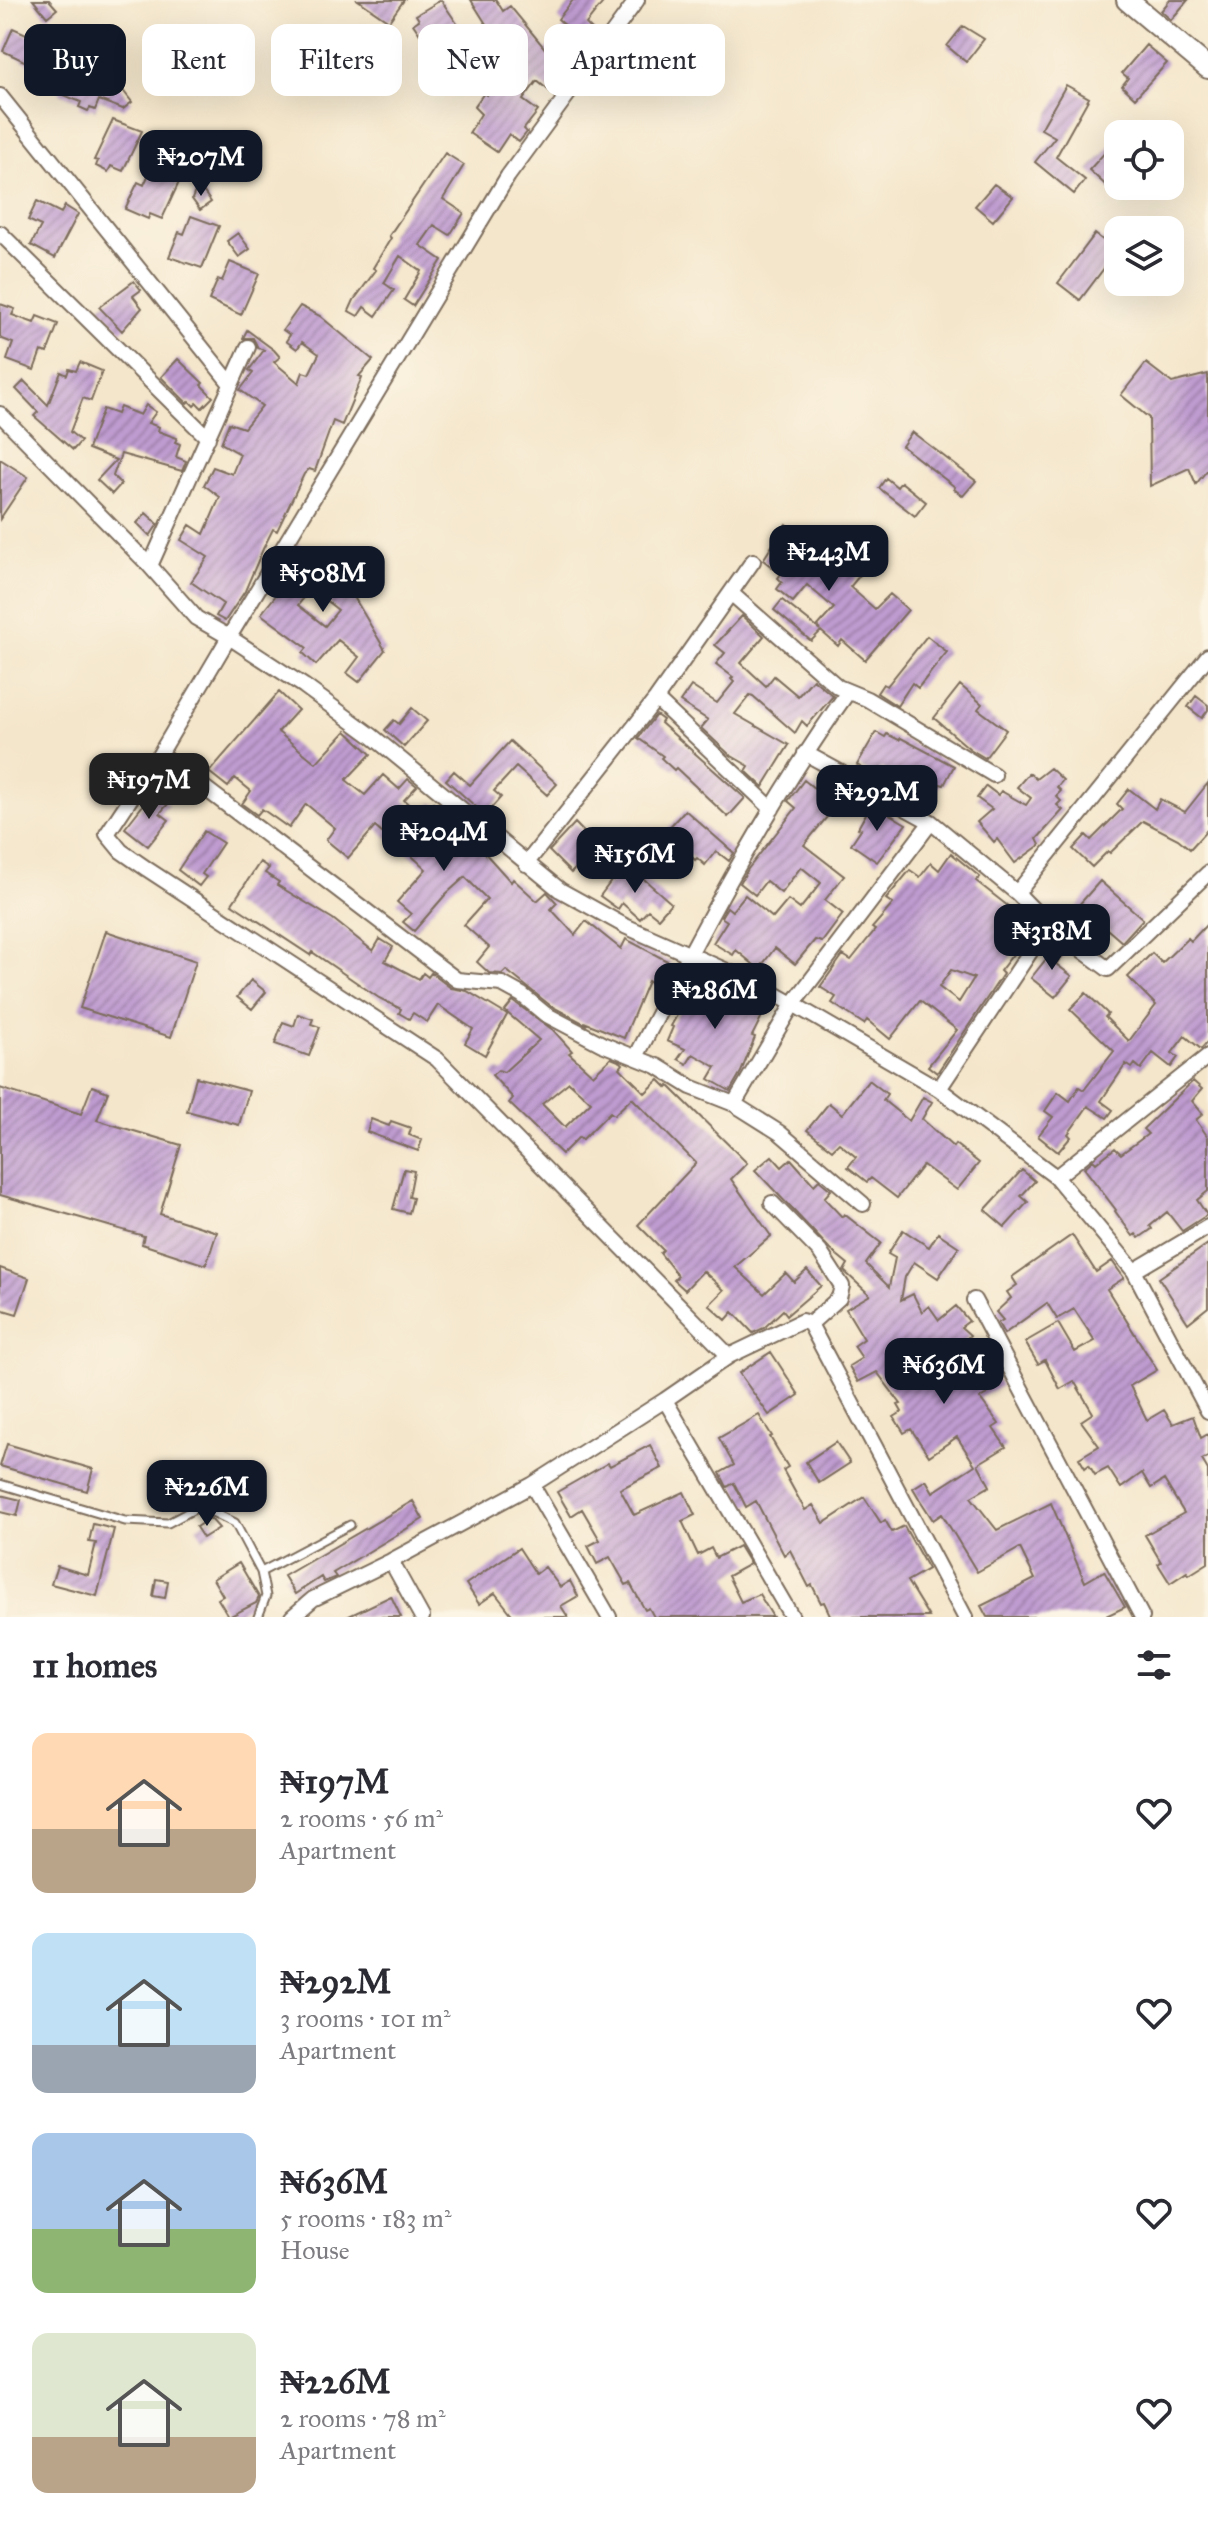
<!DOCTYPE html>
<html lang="en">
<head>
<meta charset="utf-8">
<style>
	body { margin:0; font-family:"IM FELL Great Primer",serif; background:#f7f7f7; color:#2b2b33; height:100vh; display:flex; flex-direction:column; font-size:30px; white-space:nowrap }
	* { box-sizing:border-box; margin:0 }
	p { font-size:26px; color:#7c7c81 }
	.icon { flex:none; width:44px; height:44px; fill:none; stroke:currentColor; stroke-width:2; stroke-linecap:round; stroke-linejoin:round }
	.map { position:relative; height:1617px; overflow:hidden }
	.side { display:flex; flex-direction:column; background:#fff; flex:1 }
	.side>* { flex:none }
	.banner { position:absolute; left:24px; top:24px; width:800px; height:72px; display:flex; gap:16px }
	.buttons { position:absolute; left:1104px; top:120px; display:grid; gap:16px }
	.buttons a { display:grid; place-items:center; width:80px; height:80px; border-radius:16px; background:#fff; box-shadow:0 8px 32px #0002; font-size:40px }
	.price { position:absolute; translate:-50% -68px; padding:0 18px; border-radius:16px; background:#111827; color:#fff; font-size:26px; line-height:52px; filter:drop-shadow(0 2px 4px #0008) }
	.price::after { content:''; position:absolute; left:50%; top:48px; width:24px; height:18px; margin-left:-12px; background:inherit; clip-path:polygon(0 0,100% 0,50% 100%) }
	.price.current { background:#222; color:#fff }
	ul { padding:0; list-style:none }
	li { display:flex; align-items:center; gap:24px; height:200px; padding:0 32px }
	li span { display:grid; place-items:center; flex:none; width:224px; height:160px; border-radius:16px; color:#555 }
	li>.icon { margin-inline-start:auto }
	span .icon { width:96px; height:96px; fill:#fffc; stroke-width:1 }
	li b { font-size:34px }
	h2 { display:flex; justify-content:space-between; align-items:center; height:96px; padding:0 32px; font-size:34px }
	.tag { padding:0 28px; border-radius:16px; background:#fff; box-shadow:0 8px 32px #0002; font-size:28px; line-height:72px }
	.tag.current { background:#111827; color:#fff }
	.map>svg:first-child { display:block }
</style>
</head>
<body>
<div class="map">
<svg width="1208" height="1617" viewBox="0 0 1208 1617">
	<defs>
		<pattern id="building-hatch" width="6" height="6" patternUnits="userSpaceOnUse" patternTransform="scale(2)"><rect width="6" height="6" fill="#bf9bd0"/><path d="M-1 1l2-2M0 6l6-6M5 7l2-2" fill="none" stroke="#9c7fa8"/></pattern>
	</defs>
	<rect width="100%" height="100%" fill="#fcf5e5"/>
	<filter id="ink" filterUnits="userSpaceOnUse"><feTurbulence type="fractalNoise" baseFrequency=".0125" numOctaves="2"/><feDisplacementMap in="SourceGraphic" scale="16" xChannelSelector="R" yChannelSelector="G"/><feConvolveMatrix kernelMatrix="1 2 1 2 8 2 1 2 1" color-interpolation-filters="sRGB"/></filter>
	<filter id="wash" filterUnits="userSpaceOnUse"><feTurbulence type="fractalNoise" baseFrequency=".006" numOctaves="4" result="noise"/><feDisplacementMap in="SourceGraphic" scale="32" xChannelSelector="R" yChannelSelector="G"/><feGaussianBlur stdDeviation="1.8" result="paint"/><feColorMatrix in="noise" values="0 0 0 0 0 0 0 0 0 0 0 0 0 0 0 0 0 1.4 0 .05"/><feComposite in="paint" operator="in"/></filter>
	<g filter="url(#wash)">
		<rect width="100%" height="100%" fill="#f4e6cb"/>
		<g id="blocks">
			<path fill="url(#building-hatch)" fill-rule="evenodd" d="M33 0H49L57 9 47 17Z
				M358 0H404L389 21Z
				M441 0 458 25 453 29 467 50 448 64 439 51 436 54 430 45 428 46 413 24 419 20 416 15Z
				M471 0H496L503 11 510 6 546 50 566 26 558 19 573 0H605L586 24 598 36 551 92 537 81 523 100 538 111 524 129 527 132 519 142 509 134 497 152 469 133 481 114 474 107 484 93 487 95 502 73 480 45 493 35Z
				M1170 0H1188L1171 20 1161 11Z
				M38 25 86 43 85 47 93 55 91 60 103 64 100 70 110 74 109 76 114 79 132 102 123 109 99 100 95 110 90 108 88 111 79 107 81 102 59 93 63 83 57 80 58 77 3 51 13 28 33 37Z
				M963 26 984 39 966 62 947 46Z
				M292 33 311 45 320 33 346 51 322 85 278 54Z
				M1146 45 1167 63 1135 98 1122 86 1128 78 1122 73Z
				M1066 85 1089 98 1056 157 1085 180 1074 194 1035 162 1055 137 1041 129Z
				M1135 119 1151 134H1122Z
				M113 120 142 131 123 171 111 166 108 172 96 166 98 161 94 160Z
				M1118 138V186H1133L1121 199 1089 170Z
				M445 153 464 165 443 199 464 213 450 235 434 225 420 245 442 260 413 306 404 300 421 271 400 256 384 283 394 290 376 316 364 307 358 316 349 311 354 300 376 270 373 268 391 238 389 236Z
				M152 167 180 180 162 219 150 214 148 219 125 209 138 182 144 185Z
				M198 184 211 202 200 210 192 199Z
				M994 184 1013 197 993 221 975 206Z
				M37 201 61 213 65 206 78 214 55 258 31 245 41 226 28 220Z
				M191 216 219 226 202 268 169 257 179 232 184 234Z
				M238 233 250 249 239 257 227 241Z
				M1095 234 1117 251 1080 300 1058 283Z
				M230 262 259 274 241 315 209 300 218 279 222 281Z
				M134 281 141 290 133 296 142 308 122 331 99 307Z
				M0 304 15 309 12 315 34 323 37 316 58 324 47 353 41 351 34 370 7 360 13 343 0 338Z
				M300 306 320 316 373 360 359 376 362 377 342 425 333 421 315 471 309 469 304 474 277 531 273 529 263 549 245 591 225 621 216 616 223 604 191 582 208 557 181 540 190 525 204 534 220 497 204 485 213 467 232 474 240 454 221 443 229 423 244 428 262 406 240 390 253 373 249 370 264 350 258 348 253 338H243L247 330 274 350 280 357 274 362 299 383 303 372 309 374 319 354 302 342 297 349 286 341 290 335 283 330Z
				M178 359 203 383 201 385 213 397 202 408 197 403 194 406 189 401 187 403 161 377Z
				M80 362 102 371 91 401 83 398 70 432 81 441 73 450 34 416 38 412 16 389 24 381 48 405 61 372 67 375 69 369 76 371Z
				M1146 363 1172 383 1208 374V469L1196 484 1189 468 1150 486 1149 418 1121 395Z
				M146 405 156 412 148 423 159 427 158 431 177 438 175 442 180 444 176 457 186 461 182 471 121 454 113 476 121 484 112 494 97 480 116 460 88 449 103 409 117 414 120 407 140 415Z
				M912 432 976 481 963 496 954 489 955 487 902 446Z
				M0 459 28 477 0 519Z
				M886 478 897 487 901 482 926 502 915 516 879 488Z
				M146 513 158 524 150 536 137 523Z
				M786 524 811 540 815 534 836 552 860 575 850 587 875 609 890 594 908 610 865 660 842 640 838 646 821 631 811 641 774 610 782 600 820 630 817 627 834 608 807 585 793 602 777 589 782 582 778 578 781 574 763 560Z
				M298 543 321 563 323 560 336 571 333 574 353 590 351 592 385 650 359 682 347 673 359 657 338 640 316 665 303 653 307 648 261 614 296 570 286 562ZM311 569 327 584 319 595 338 610 325 626 298 605 307 594 297 586Z
				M742 616 764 636 741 663 766 686 774 676 798 696 813 679 833 696 807 726 802 721 795 733 753 696 750 695 735 714 789 745 763 787 746 771 749 766 730 755 701 728 708 720 680 702 691 686 717 703 734 682 731 679 733 677 716 664 725 653 715 645Z
				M927 636 947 652 918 688 912 683 897 706 877 693 883 684 887 686Z
				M960 685 982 704 978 709 1006 730 985 758 970 749 934 718Z
				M279 692 298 710 278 732 316 763 346 731 371 754 346 780 365 795 383 775 399 789 408 779 417 786 404 800 421 816 433 803 466 832 511 882 513 879 537 901 547 892 557 903 551 909 575 935 586 921 621 949 626 939 671 963 659 987 648 981 624 1038 584 1022 587 1025 551 1006 506 970 502 974 489 973 477 962 489 947 464 925 487 899 465 877 446 894 414 931 403 922 411 914 397 902 426 869 400 845 398 847 375 827 348 858 326 840 335 828 306 804 289 828 262 809 257 815 242 804 251 791 235 778 228 787 209 772Z
				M1196 696 1208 705V710L1202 718 1188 707Z
				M412 708 427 721 404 747 385 730 394 720 399 724Z
				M656 715 663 720 661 723 745 798 728 817 676 768 674 770 661 758 663 756 638 738Z
				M876 732 885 737 887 734 899 740 901 738 954 766 944 785 940 784 926 806 912 796 918 788 881 768 876 776 857 765Z
				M510 741 557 784 547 795 516 767 494 791 501 797 485 815 446 780 454 771 470 785Z
				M1050 768 1063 780 1057 787 1061 791 1056 796 1061 801 1057 805 1063 810 1037 839 1040 845 1015 863 997 839 994 842 977 822 992 809 977 798 986 786 998 795 1001 791 1026 805 1031 798 1017 787 1029 773 1036 779Z
				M804 780 836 806 804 845 844 876 825 900 843 914 822 942 815 940 795 964 775 948 759 969 736 950 733 955 713 943 727 921 721 917 727 907 732 911 745 895 773 918 788 900 800 909 821 883 801 867 781 893 766 881 755 895 740 883 748 869 796 808 788 801Z
				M1208 783V829L1190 849 1178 839 1143 821 1110 853 1108 851 1092 867 1073 849 1086 835 1091 840 1122 809 1117 804 1129 789 1155 809 1160 799 1185 812Z
				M156 794 168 804 160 813 169 820 148 846 125 828 147 800 150 802Z
				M874 805 906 824 877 862 851 844 861 829 858 828 867 812 869 814Z
				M685 810 734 853 729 861 716 851 705 865 697 858 695 860 665 832Z
				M575 823 600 849 591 858 596 863 584 876 576 868 571 873 549 851Z
				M204 831 223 843 202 874 206 877 199 886 178 870Z
				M951 853 980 877 976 881 1013 910 1015 908 1035 926 1000 971 1003 974 937 1073 928 1066 957 1030 920 1001 890 1039 867 1020 864 1024 832 1003 836 997 820 987 843 955 851 960 875 930 872 928 893 904 886 899 910 870 920 877 931 863 939 870ZM951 970 974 978 959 1002 939 987Z
				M260 862 269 868 265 873 279 882 277 885 333 919 373 951 380 939 393 947 385 961 419 979 423 973 428 977 431 973 451 988 467 991 507 1015 485 1055 465 1043 473 1029 438 1005 427 1022 413 1013 409 1019 399 1013 401 1009 379 998 312 952 310 955 232 904Z
				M628 865 671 903 658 918 648 910 640 919 622 903 618 909 600 896 612 880 614 881Z
				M1100 881 1143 919 1122 942 1092 916 1089 918 1077 907Z
				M1208 923V1041L1201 1049 1185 1036 1172 1053 1178 1057 1171 1067 1153 1053 1141 1069 1135 1064 1132 1068 1126 1064 1101 1101 1113 1110 1107 1118 1088 1106 1068 1134 1071 1137 1058 1152 1038 1136 1053 1117 1045 1111 1058 1092 1070 1101 1079 1087 1084 1090 1114 1051 1070 1009 1086 993 1108 1014 1105 1017 1129 1041 1156 1005 1128 977 1152 953 1162 963 1188 938 1191 941Z
				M106 931 196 961 171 1037 80 1008Z
				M1054 942 1067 951 1056 964 1072 976 1055 997 1031 978 1050 954 1047 951Z
				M690 977 745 1005 747 1001 765 1010 752 1036 755 1037 741 1072 730 1091 709 1079 716 1067 693 1054 687 1064 678 1059 685 1049 667 1041 673 1027 671 1026 682 1006 677 1003Z
				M251 980 266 992 252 1009 237 997Z
				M513 1001 553 1030 572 1051 569 1053 593 1075 611 1058 621 1062 623 1064 620 1068 645 1093 659 1080 667 1088 669 1086 747 1163 731 1179 771 1236 735 1267 764 1294 786 1273 794 1282 807 1270 821 1286 787 1315 783 1310 764 1328 753 1333 733 1312 726 1320 709 1305 724 1290 703 1271 685 1290 674 1280 678 1276 660 1253 663 1250 638 1225 696 1163 632 1098 614 1115 610 1112 582 1140 579 1137 562 1154 509 1103 513 1098 492 1075 498 1070 504 1072 539 1040 505 1011ZM569 1082 591 1102 565 1127 542 1104Z
				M298 1014 313 1019 311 1024 320 1027 309 1056 275 1044 283 1022 294 1026Z
				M196 1077 249 1091 239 1125 187 1111Z
				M869 1080 887 1094 883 1100 909 1121 923 1097 932 1102 922 1119 953 1147 955 1144 979 1163 957 1190 923 1165 897 1198 871 1178 867 1182 848 1167 856 1157 839 1143 832 1150 807 1130 829 1103 842 1114Z
				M1193 1081 1202 1089 1192 1101 1203 1114 1196 1120 1208 1137V1191L1197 1200 1207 1215 1182 1231 1167 1212 1150 1226 1152 1229 1139 1238 1136 1234 1133 1236 1115 1211 1116 1210 1084 1168 1093 1160 1096 1163 1115 1148 1121 1154 1148 1134 1143 1129Z
				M92 1086 108 1092 97 1120 181 1145 160 1214 217 1232 206 1265 142 1244 144 1236 0 1195V1088L81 1114Z
				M371 1119 389 1126 391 1121 411 1128 409 1135 422 1140 418 1151 367 1132Z
				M772 1156 782 1167 791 1159 814 1185 819 1180 831 1190 824 1198 842 1217 844 1214 881 1243 866 1264 889 1287 895 1258 888 1254 903 1230 929 1247 938 1233 959 1247 938 1278 914 1262 905 1277 901 1300 913 1294 922 1312 929 1306 939 1320 956 1306 969 1321 961 1327 970 1335 958 1349 977 1379 992 1370 1001 1386 980 1398 999 1424 993 1428 1006 1447 978 1464 990 1486 971 1497 997 1530 1051 1503 1085 1582 1104 1571 1125 1607 1104 1617H987L981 1606 1035 1579 1020 1548 977 1572 942 1514 933 1520 920 1500 913 1488 926 1480 933 1492 975 1465 957 1437 929 1456 911 1429 904 1433 894 1417 902 1412 898 1405 901 1404 877 1372 858 1382 849 1366 862 1358 854 1346 864 1339 846 1309 870 1295 844 1271 848 1264 831 1250 755 1170Z
				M404 1169 414 1171 409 1197 413 1198 409 1213 393 1209Z
				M1022 1170 1035 1181 1021 1196 1028 1202 1005 1227 985 1210Z
				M1072 1235 1096 1272 1112 1261 1124 1278 1107 1289 1157 1370 1130 1386 1147 1420 1164 1410 1173 1424 1193 1416 1201 1438 1208 1434V1457L1202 1460 1208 1470V1563L1189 1575 1187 1572 1170 1583 1158 1564 1161 1562 1145 1535 1184 1513 1164 1480 1151 1488 1142 1473 1121 1488 1108 1468 1095 1475 1089 1465 1085 1468 1079 1458 1099 1446 1081 1421 1093 1413 1074 1381 1060 1389 1045 1360 1038 1364 1025 1342 1058 1323 1075 1352 1095 1341 1074 1309 1057 1319 1047 1303 1004 1334 998 1323 1003 1320 996 1312 1011 1298 1007 1292 1017 1285 1012 1277Z
				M1208 1244V1307L1188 1323 1159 1278Z
				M0 1268 29 1278 17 1314 0 1309Z
				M771 1352 799 1395 769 1415 739 1373Z
				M759 1415 772 1436 770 1437 788 1467 783 1470 805 1510 813 1505 824 1523 864 1497 881 1523 885 1520 892 1532 904 1526 928 1569 907 1581 929 1617H831L824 1602 821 1603 812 1585 809 1587 790 1550 784 1555 756 1501 746 1507 734 1483 727 1487 720 1473 734 1465 719 1438Z
				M836 1442 850 1463 819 1483 806 1462Z
				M7 1444 93 1469 87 1491 0 1466Z
				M650 1445 662 1468 620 1489 634 1515 684 1492 695 1515 682 1521 698 1555 711 1548 716 1558 739 1546 750 1564 728 1576 741 1602 759 1594 773 1617H654L649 1608 645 1610 630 1583 626 1585 610 1557 597 1564 588 1546 600 1540 582 1509 571 1516 557 1492 608 1463 610 1466Z
				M0 1495 21 1500 17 1516 0 1512Z
				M413 1501 423 1519 333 1573 336 1577 324 1582 321 1577 295 1594 284 1576Z
				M210 1518 219 1528 203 1538 196 1527Z
				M93 1524 114 1529 97 1596 51 1584 57 1566 88 1575 96 1543 89 1542Z
				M519 1548 536 1574 545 1567 560 1587 570 1581 578 1596 561 1606 568 1617H514L495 1593 479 1604 466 1584Z
				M239 1563 259 1597 256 1603 229 1617 218 1599 223 1596 213 1579Z
				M156 1579 168 1581 165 1598 153 1596Z
				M391 1596 401 1617H347Z"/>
		</g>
	</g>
	<g filter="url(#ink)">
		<use href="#blocks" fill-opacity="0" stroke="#7c6c5b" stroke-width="2"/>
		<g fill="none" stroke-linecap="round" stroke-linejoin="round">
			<defs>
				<path id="lane" d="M0 1484 125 1521 168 1523 200 1506 235 1523 261 1572 350 1525
					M258 1617 266 1596 261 1572"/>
				<path id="street" d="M637 0 508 176 229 637 304 686 372 736 560 890 625 926 763 987 793 1004 939 1089 1056 1177 1134 1271 1208 1411
					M0 96 231 384
					M0 233 208 438
					M0 414 150 566 196 618 229 637 160 754 107 834 121 851 147 869 437 1059 729 1356
					M150 566 248 347
					M732 594 838 687 867 699 994 775
					M656 699 772 809
					M805 753 931 822 1017 893 1048 925 1108 969 1208 873
					M160 754 457 980 502 984 522 995 545 1014 602 1044 657 1066 691 1087 734 1104 780 1133 863 1204
					M526 864 656 699 753 561
					M1017 893 1208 656
					M636 1057C700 933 766 807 848 692
					M939 1089 1048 925
					M734 1104 793 1004 931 822
					M1056 1177 1208 1056
					M772 1203 820 1252 842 1286 839 1298 810 1324
					M1134 1271 1208 1227
					M974 1300 1142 1617
					M810 1324 965 1617
					M665 1400 792 1617
					M532 1485 609 1617
					M391 1561 422 1617
					M292 1617 313 1599 391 1561 532 1485 665 1400 729 1356 802 1321 810 1324"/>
				<path id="secondary" d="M1127 0 1208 68"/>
			</defs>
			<use href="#lane" stroke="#7c6c5b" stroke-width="11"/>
			<use href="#street" stroke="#7c6c5b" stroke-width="18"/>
			<use href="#secondary" stroke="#7c6c5b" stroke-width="24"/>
			<use href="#lane" stroke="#fff" stroke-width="7"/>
			<use href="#street" stroke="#fff" stroke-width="14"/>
			<use href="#secondary" stroke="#fff" stroke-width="20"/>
		</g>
	</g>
</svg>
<div class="buttons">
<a><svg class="icon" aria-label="locate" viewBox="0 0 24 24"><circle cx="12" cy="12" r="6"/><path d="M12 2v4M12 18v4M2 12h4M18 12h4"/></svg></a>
<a><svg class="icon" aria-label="layers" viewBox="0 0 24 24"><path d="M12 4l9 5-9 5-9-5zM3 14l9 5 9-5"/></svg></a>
</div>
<b class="price" style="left:201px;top:198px">₦207M</b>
<b class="price" style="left:829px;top:593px">₦243M</b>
<b class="price" style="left:323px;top:614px">₦508M</b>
<b class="price current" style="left:149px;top:821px">₦197M</b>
<b class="price" style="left:877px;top:833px">₦292M</b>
<b class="price" style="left:444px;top:873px">₦204M</b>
<b class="price" style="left:635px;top:895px">₦156M</b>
<b class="price" style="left:1052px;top:972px">₦318M</b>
<b class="price" style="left:715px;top:1031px">₦286M</b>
<b class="price" style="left:944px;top:1406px">₦636M</b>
<b class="price" style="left:207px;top:1528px">₦226M</b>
<div class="banner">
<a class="tag current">Buy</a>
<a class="tag">Rent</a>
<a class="tag">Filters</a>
<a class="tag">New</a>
<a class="tag">Apartment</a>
</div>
</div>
<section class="side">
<h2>11 homes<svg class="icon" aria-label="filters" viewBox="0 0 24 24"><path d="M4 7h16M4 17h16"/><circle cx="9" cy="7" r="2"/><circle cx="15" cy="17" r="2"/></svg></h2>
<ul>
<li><span style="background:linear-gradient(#ffd9b3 60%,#b9a48a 0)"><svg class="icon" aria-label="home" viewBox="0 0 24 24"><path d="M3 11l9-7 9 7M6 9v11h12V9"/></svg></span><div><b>₦197M</b><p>2 rooms · 56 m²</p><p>Apartment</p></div><svg class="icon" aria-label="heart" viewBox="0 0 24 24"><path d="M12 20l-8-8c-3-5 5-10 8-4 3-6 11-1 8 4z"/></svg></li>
<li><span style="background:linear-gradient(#bfe0f5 70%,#9aa5b1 0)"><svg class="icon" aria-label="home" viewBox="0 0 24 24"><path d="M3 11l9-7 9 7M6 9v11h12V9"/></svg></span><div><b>₦292M</b><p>3 rooms · 101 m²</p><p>Apartment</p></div><svg class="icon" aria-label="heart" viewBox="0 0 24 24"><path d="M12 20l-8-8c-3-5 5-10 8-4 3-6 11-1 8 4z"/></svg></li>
<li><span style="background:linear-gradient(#a9c7e8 60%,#8fb573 0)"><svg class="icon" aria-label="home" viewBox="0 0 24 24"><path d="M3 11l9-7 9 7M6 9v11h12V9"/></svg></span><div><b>₦636M</b><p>5 rooms · 183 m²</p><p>House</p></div><svg class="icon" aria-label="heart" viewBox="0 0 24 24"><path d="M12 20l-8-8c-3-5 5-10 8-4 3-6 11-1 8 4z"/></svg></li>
<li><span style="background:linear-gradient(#dfe7d0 65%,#b9a48a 0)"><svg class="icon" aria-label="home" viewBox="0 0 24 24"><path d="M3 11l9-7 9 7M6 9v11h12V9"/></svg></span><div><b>₦226M</b><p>2 rooms · 78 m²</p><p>Apartment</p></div><svg class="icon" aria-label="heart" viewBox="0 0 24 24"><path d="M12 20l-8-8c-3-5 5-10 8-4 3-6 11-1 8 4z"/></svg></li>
</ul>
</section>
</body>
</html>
